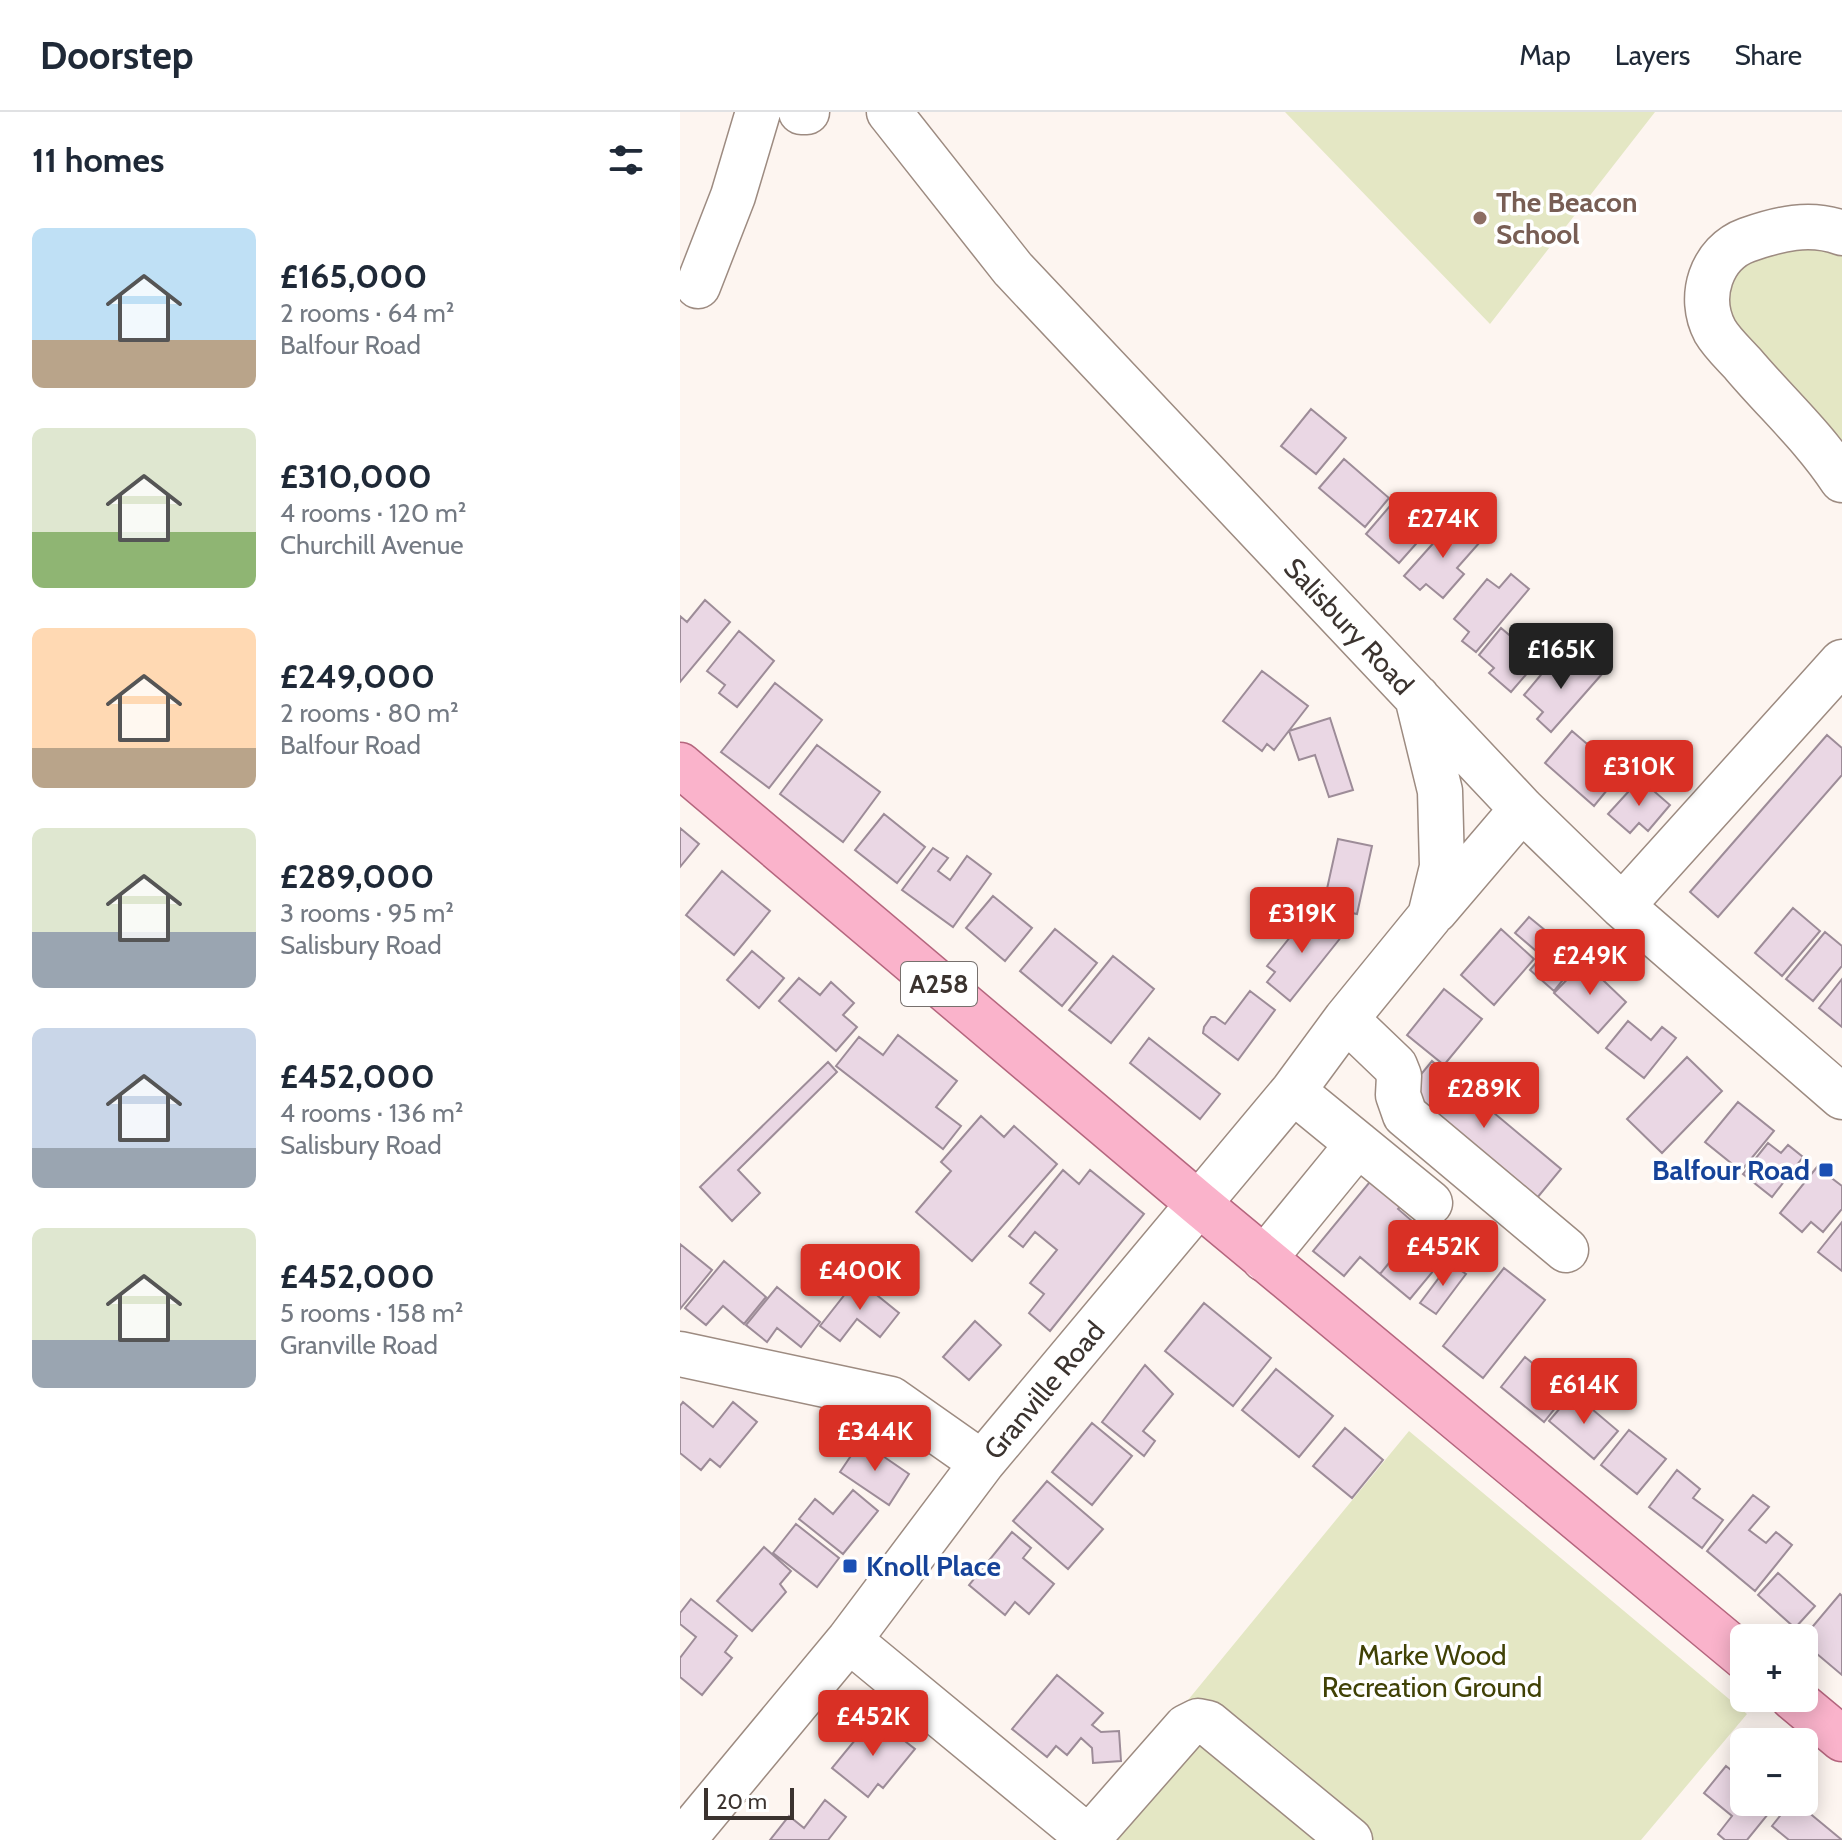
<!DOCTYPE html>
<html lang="en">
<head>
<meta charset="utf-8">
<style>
	body { margin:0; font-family:Cabin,sans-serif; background:#f6f6f7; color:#1f2937; height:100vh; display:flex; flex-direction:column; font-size:30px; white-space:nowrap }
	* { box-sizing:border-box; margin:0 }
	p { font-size:26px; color:#747a83 }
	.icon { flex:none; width:44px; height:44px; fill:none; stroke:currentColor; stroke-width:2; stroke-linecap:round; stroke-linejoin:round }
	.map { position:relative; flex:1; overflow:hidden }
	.side { display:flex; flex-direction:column; background:#fff; width:680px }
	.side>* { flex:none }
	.fabs { position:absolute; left:1050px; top:1512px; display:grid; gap:16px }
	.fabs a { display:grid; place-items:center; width:88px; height:88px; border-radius:12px; background:#fff; box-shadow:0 4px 20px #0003; font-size:40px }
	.scale { position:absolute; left:24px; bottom:20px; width:90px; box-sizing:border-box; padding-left:8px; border:4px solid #3b332f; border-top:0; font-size:22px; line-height:28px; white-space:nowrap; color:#3b332f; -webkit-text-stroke:6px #fff; paint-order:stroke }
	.price { position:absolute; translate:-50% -68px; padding:0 18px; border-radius:8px; background:#d93025; color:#fff; font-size:26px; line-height:52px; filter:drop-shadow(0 2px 4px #0008) }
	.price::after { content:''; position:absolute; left:50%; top:48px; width:24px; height:18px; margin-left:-12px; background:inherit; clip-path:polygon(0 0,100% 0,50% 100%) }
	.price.active { background:#222; color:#fff }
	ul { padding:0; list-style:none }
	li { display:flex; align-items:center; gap:24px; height:200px; padding:0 32px }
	li span { display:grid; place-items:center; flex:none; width:224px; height:160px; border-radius:12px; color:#555 }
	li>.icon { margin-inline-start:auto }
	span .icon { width:96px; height:96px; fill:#fffc; stroke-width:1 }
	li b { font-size:34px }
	h2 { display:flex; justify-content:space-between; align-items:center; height:96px; padding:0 32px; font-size:34px }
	header { display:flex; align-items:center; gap:48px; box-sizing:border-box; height:112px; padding:0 40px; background:#fff; border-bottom:2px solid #e0e1e3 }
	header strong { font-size:38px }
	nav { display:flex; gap:44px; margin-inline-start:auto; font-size:28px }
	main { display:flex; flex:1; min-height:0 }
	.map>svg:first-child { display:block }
</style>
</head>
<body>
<header>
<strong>Doorstep</strong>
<nav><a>Map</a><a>Layers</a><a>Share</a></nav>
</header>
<main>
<section class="side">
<h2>11 homes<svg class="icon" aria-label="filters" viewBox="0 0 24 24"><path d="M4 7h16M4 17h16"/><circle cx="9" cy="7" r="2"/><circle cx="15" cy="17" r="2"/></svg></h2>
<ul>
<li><span style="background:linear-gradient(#bfe0f5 70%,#b9a48a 0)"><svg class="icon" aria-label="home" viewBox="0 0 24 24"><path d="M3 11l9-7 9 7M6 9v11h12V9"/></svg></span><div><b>£165,000</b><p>2 rooms · 64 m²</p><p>Balfour Road</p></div></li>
<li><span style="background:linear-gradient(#dfe7d0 65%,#8fb573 0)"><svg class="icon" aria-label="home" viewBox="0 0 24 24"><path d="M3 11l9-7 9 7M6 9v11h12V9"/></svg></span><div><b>£310,000</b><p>4 rooms · 120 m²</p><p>Churchill Avenue</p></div></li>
<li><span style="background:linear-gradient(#ffd9b3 75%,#b9a48a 0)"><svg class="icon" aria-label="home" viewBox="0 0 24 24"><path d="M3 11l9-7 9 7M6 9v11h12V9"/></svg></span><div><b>£249,000</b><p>2 rooms · 80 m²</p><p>Balfour Road</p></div></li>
<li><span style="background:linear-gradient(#dfe7d0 65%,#9aa5b1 0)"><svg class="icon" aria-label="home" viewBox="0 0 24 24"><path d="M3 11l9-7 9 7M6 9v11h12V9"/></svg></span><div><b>£289,000</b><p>3 rooms · 95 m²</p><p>Salisbury Road</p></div></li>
<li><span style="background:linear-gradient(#c9d6e8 75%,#9aa5b1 0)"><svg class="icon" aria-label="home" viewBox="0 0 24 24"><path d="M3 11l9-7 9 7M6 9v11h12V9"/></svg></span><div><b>£452,000</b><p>4 rooms · 136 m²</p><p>Salisbury Road</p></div></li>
<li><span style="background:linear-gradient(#dfe7d0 70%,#9aa5b1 0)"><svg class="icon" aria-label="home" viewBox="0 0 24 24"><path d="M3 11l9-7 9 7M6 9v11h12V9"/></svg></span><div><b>£452,000</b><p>5 rooms · 158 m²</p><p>Granville Road</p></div></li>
</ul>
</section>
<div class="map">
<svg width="1162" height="1728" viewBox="0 0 1162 1728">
	<rect width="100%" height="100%" fill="#fdf5f0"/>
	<path fill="#e4e7c4" d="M605 0H975L810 212Z
		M1162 121V368L1079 270 1031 160Z
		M729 1319 1067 1602 961 1728H393Z"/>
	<path fill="#ead7e4" stroke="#9d8c98" stroke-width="2" d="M631 297 666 326 636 362 601 334Z
		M664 347 709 386 685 415 639 376Z
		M710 394 743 424 719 451 686 422Z
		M774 408 800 430 777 456 784 462 763 486 746 472 740 478 724 464Z
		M831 462 849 477 796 540 782 529 789 520 774 507 807 467 819 476Z
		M25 488 50 510 0 570V504L7 510Z
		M856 515 874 530 831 580 809 561 814 556 799 543 821 516 841 533Z
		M59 519 94 549 57 595 39 581 45 573 27 559Z
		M875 546 892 561 904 547 922 562 871 620 857 607 863 600 844 583Z
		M582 559 628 594 594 638 587 632 582 639 543 609Z
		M95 571 142 608 89 676 41 640Z
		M650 606 673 678 649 685 635 643 619 648 609 619Z
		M892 619 941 661 914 694 865 651Z
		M1147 623 1162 636V663L1038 805 1010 780Z
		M137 633 200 680 163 730 100 682Z
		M960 667 990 693 968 719 959 711 950 721 928 702Z
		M204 702 245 735 217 771 175 738Z
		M0 716 19 732 0 755Z
		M658 727 692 734 677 802 643 795Z
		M253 736 268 746 258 759 270 768 287 744 311 762 273 815 222 778Z
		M42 759 90 799 54 843 6 803Z
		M313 784 352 816 325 849 286 816Z
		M1113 796 1140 819 1102 864 1075 841Z
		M631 799 662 824 610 889 587 870 595 860 587 854Z
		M849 805 900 847 874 879 850 858 862 844 835 821Z
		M375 817 417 851 382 894 340 859Z
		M821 817 854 847 814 893 781 863Z
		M1145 820 1162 834V854L1133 889 1106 867Z
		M72 839 104 866 79 896 47 868Z
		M433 844 474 877 431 931 389 898Z
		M904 850 946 890 918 921 874 881Z
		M119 866 140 883 151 870 174 891 163 903 177 915 156 939 99 889Z
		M1162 867V915L1139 896Z
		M764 877 802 907 764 953 727 923Z
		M570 879 595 898 558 948 523 921 524 915 531 905H535L545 912Z
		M948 909 971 928 982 915 996 926 964 966 926 936Z
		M218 923 277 969 256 995 281 1014 263 1037 156 954 179 925 203 943Z
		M469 926 540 982 520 1007 450 951Z
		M1007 945 1042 979 982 1041 947 1007Z
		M752 949 881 1057 857 1086 728 978Z
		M148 950 157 960 58 1058 80 1081 52 1109 20 1075Z
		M1058 990 1094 1019 1061 1059 1025 1030Z
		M301 1004 324 1025 334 1014 377 1052 292 1149 236 1100 271 1059 261 1050Z
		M1088 1031 1101 1041 1108 1033 1123 1045 1092 1085 1063 1062Z
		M703 1054 733 1079 718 1097 739 1115 700 1162 680 1145 664 1164 633 1139Z
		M1137 1055 1162 1074V1097L1143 1120 1131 1110 1122 1120 1100 1101Z
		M383 1058 399 1072 410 1058 464 1102 370 1219 349 1201 364 1182 350 1171 377 1138 355 1120 343 1135 329 1124Z
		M752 1098 783 1123 730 1187 700 1162Z
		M1162 1110V1159L1138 1140Z
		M0 1132 32 1158 0 1197Z
		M44 1149 86 1185 64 1212 43 1194 26 1213 5 1196Z
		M770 1151 786 1162 756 1202 740 1191Z
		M824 1156 865 1188 803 1266 763 1234Z
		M177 1167 219 1201 200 1225 177 1207 160 1229 140 1214Z
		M97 1175 140 1210 121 1235 97 1216 87 1230 66 1213Z
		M524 1191 591 1246 553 1294 485 1239Z
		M295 1209 321 1233 289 1268 263 1245Z
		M845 1245 888 1280 864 1310 821 1275Z
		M465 1253 493 1282 463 1319 475 1329 464 1344 422 1310Z
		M596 1257 653 1304 619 1345 562 1298Z
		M893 1281 938 1319 914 1347 869 1309Z
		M3 1290 33 1315 53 1290 77 1310 40 1355 30 1347 21 1358 0 1341V1294Z
		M412 1311 452 1344 412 1393 372 1360Z
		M665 1316 703 1348 672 1386 633 1354Z
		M949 1318 986 1347 957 1382 921 1353Z
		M181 1329 229 1362 209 1393 160 1360Z
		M997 1358 1020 1377 1013 1386 1043 1408 1022 1436 969 1395Z
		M367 1369 423 1417 388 1457 333 1409Z
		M173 1378 198 1399 163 1442 119 1407 135 1387 153 1402Z
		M1073 1383 1089 1395 1069 1418 1086 1431 1096 1420 1112 1433 1075 1479 1027 1439Z
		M116 1412 159 1446 137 1475 93 1441Z
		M332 1420 351 1436 343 1446 374 1472 349 1502 335 1490 325 1503 289 1473Z
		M84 1435 111 1459 100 1472 106 1480 72 1519 37 1489Z
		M1098 1461 1135 1494 1115 1516 1078 1483Z
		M1160 1482 1162 1484V1563L1124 1531 1123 1526Z
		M11 1487 57 1524 45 1540 52 1546 22 1583 0 1565V1546L16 1525 0 1512V1501Z
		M377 1563 423 1601 412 1613 421 1620 439 1619 441 1649 413 1651 412 1636 401 1626 387 1643 376 1634 367 1645 332 1617Z
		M194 1605 235 1637 203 1676 198 1672 188 1685 152 1656Z
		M1046 1654 1060 1665 1064 1660V1690H1086L1093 1696 1067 1728H1045L1038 1722 1052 1704 1024 1681Z
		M145 1688 166 1705 148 1728H90L109 1704 124 1716Z
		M1111 1690H1116L1162 1728H1109L1092 1714Z"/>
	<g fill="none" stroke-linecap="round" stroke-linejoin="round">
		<defs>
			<path id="minor" d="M121 0H127
				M209 0 333 157 842 697 942 794 1162 985
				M1162 121C1130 109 1098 117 1067 128 1031 141 1017 185 1035 219 1042 231 1054 242 1063 252 1096 291 1134 325 1162 368
				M18 174 53 84 78 0
				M942 794 1162 550
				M755 799 842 697
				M666 907 715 954 719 964 718 983 725 1003 886 1138
				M613 979 750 1091
				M584 1147 678 1032
				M0 1242 211 1287 302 1351
				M169 1528 404 1722 420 1713 506 1615 518 1609 528 1611 670 1728
				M3 1728 169 1528 302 1351 613 979 666 907 750 804 762 755 760 679 737 585"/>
			<path id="major" d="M0 653 519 1092 1064 1545
				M1113 1586 1162 1627"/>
		</defs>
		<use href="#minor" stroke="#9d8b81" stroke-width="47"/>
		<use href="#major" stroke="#b5667e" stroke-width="47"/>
		<use href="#minor" stroke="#fff" stroke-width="44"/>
		<use href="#major" stroke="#fab3cb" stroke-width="44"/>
	</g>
	<circle fill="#8d6e63" stroke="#fff" stroke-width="3" cx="800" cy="106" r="8"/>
	<g fill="#1a4fb4" stroke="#fff" stroke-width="3">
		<rect x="1138" y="1050" width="16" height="16" rx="4"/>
		<rect x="162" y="1446" width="16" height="16" rx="4"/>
	</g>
	<g text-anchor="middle" stroke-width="7" stroke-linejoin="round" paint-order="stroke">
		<rect fill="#fff" stroke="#76706d" stroke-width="2" x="221" y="850" width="76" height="44" rx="6"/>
		<g font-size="26" font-weight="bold" fill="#3b332f">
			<text x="259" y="881">A258</text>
		</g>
		<g font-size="28" font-weight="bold" fill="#785e54" stroke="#fff" text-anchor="start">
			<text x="816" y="100">The Beacon<tspan x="816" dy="32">School</tspan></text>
		</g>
		<g font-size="28" fill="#3b332f" stroke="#fff">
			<text transform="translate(669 514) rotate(47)" y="10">Salisbury Road</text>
			<text transform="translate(364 1278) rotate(-50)" y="10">Granville Road</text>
		</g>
		<g font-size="28" font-weight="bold" fill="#164399" stroke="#fff" text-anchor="end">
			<text x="1130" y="1068">Balfour Road</text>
			<text x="186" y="1464" text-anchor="start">Knoll Place</text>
		</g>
		<g font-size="28" fill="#404105" stroke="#fff">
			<text x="752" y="1553">Marke Wood<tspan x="752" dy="32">Recreation Ground</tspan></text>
		</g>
	</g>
</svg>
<div class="fabs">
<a>+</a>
<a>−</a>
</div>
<div class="scale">20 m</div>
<b class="price" style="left:763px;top:448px">£274K</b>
<b class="price active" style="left:881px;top:579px">£165K</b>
<b class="price" style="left:959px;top:696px">£310K</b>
<b class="price" style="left:622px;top:843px">£319K</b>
<b class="price" style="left:910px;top:885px">£249K</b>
<b class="price" style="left:804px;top:1018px">£289K</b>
<b class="price" style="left:763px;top:1176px">£452K</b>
<b class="price" style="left:180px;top:1200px">£400K</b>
<b class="price" style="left:904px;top:1314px">£614K</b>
<b class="price" style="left:195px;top:1361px">£344K</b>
<b class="price" style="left:193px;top:1646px">£452K</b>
</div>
</main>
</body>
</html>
